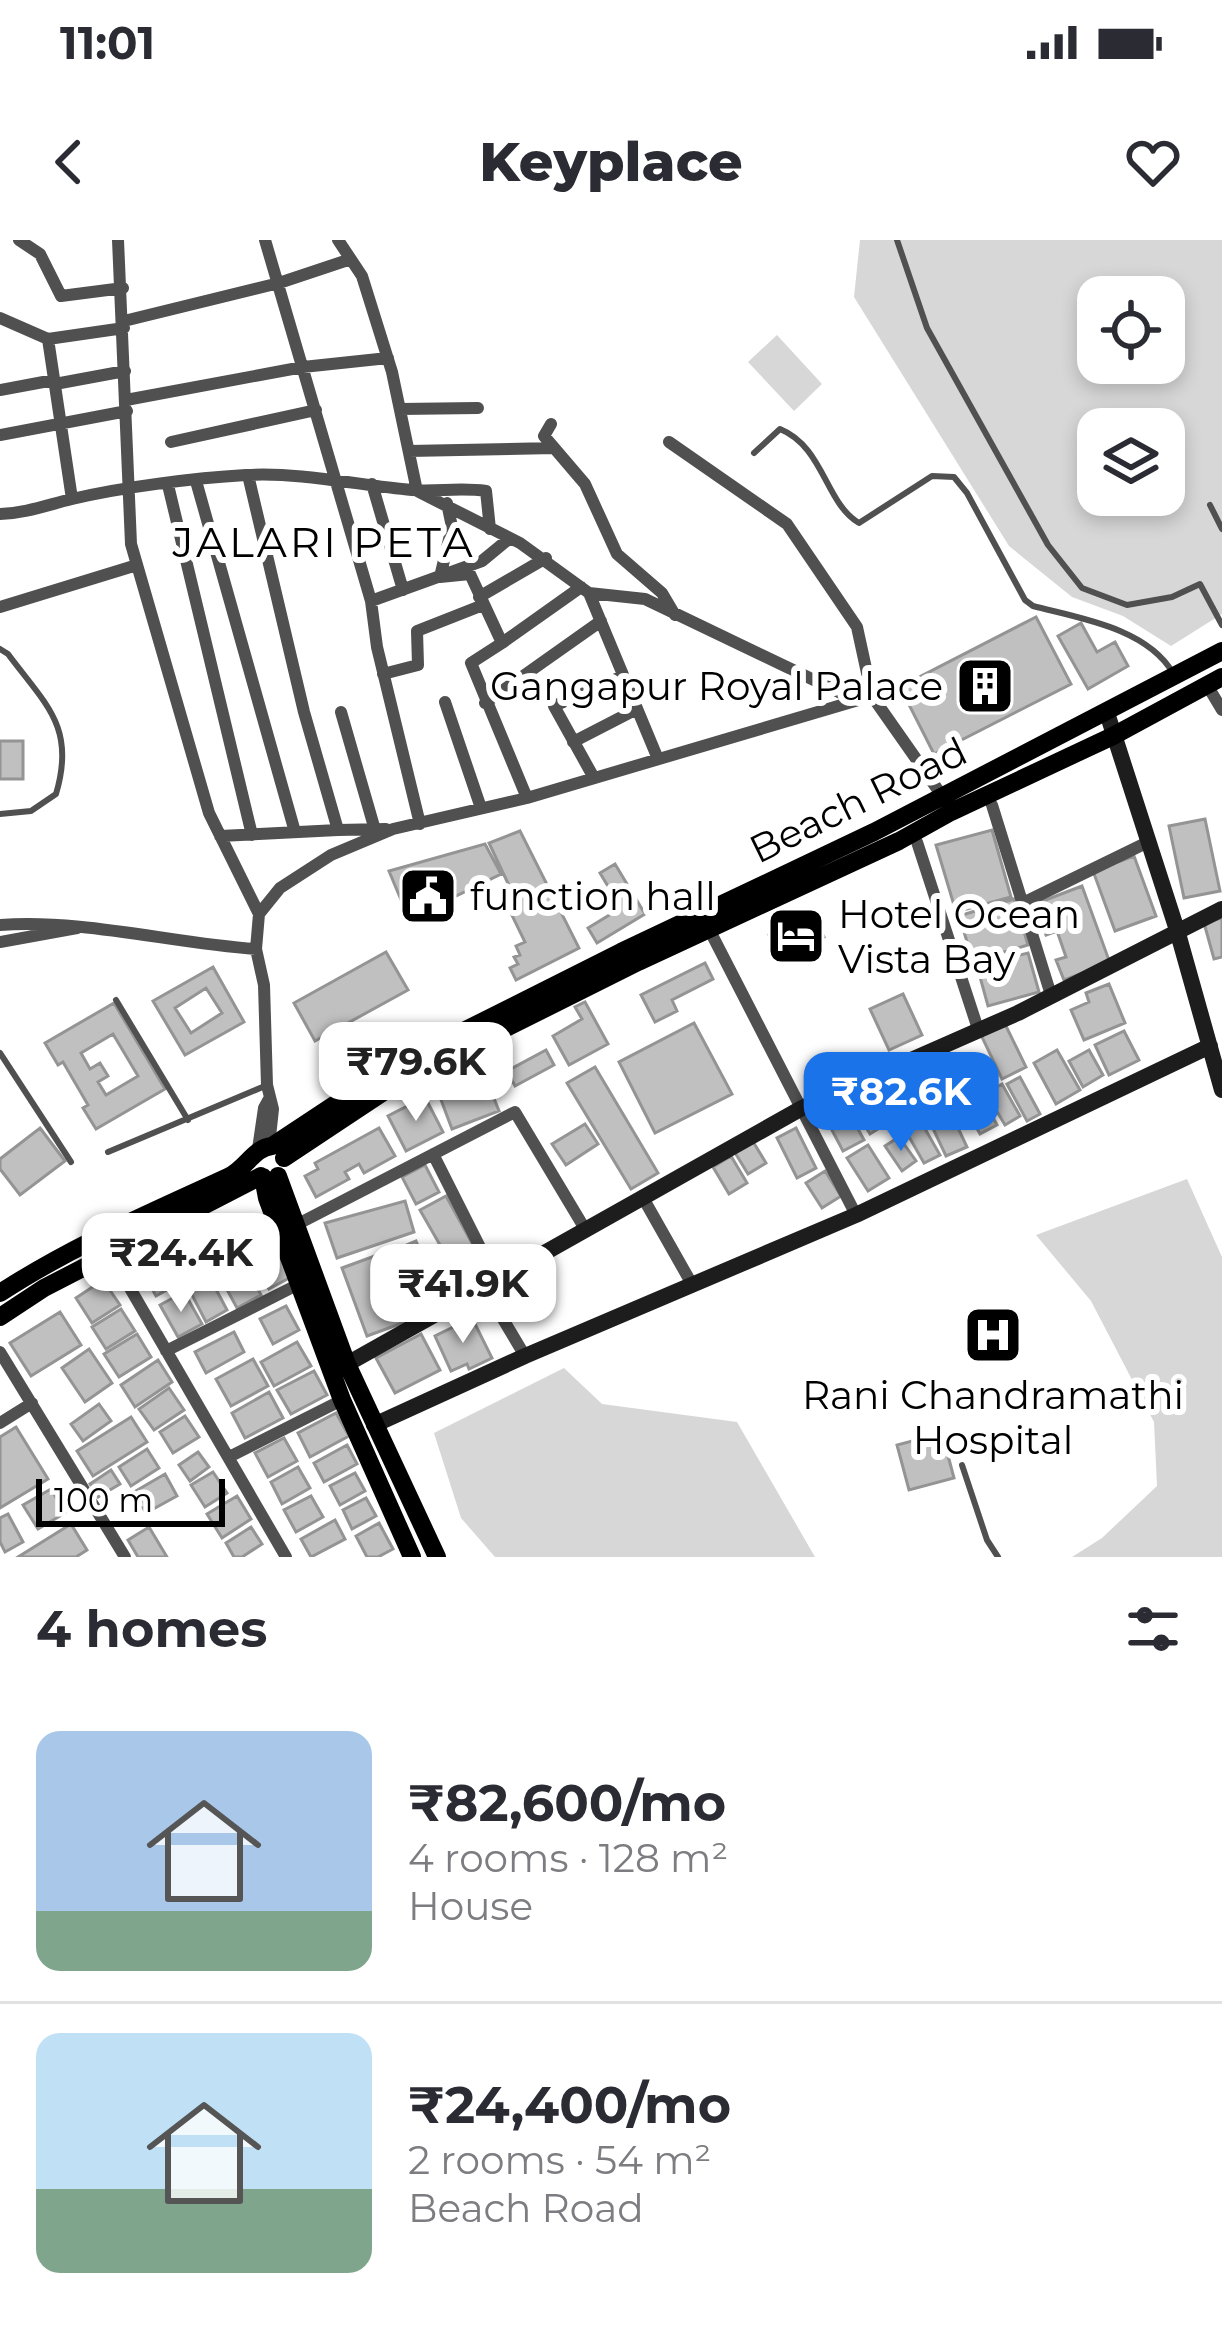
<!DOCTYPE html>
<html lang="en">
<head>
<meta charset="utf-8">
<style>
	body { margin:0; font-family:Montserrat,sans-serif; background:#f2f2f3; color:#2b2b33; height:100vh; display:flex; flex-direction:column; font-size:45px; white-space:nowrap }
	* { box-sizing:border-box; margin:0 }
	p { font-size:39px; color:#7c7c81 }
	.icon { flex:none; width:66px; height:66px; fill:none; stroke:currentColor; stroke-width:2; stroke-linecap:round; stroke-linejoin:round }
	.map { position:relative; height:1317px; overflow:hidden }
	.drawer { display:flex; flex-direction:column; background:#fff; flex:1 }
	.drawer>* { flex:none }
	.buttons { position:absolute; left:1077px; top:36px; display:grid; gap:24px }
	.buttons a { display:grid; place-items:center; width:108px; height:108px; border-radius:24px; background:#fff; box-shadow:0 6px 18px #0003; font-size:60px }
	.scale { position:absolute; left:36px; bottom:30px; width:189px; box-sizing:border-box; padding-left:12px; border:6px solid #000; border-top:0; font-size:33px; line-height:42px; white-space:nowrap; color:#000; -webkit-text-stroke:9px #fff; paint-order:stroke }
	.price { position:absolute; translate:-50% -102px; padding:0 27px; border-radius:24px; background:#fff; color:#222; font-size:39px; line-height:78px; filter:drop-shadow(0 3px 6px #0008) }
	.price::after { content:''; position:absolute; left:50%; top:72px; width:36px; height:27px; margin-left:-18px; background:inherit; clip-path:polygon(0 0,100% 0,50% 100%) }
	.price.selected { background:#1a73e8; color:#fff }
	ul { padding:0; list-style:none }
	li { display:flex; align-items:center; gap:36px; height:300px; padding:0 36px }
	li+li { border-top:3px solid #e1e1e2 }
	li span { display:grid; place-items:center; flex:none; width:336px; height:240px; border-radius:24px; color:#555 }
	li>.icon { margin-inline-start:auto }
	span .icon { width:144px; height:144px; fill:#fffc; stroke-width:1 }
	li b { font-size:51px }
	h2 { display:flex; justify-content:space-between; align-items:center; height:144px; padding:0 36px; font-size:51px }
	.status { display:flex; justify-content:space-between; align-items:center; height:84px; padding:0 60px; background:#fff; direction:ltr }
	.status svg { height:33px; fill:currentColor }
	header { display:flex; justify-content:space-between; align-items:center; height:156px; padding:0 36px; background:#fff; font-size:54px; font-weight:800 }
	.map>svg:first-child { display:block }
</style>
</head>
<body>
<div class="status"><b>11:01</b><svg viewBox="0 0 49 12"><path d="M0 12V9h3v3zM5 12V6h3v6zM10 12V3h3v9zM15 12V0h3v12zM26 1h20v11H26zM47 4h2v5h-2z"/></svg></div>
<header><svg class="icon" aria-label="back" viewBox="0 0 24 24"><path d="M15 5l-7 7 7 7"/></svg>Keyplace<svg class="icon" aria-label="heart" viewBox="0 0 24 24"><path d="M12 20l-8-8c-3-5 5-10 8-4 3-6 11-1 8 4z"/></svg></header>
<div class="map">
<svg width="1222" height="1317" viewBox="0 0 1222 1317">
	<rect width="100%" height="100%" fill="#fff"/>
	<path fill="#d7d7d7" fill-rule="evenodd" d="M860 0H1222V374L1171 406 1123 376 1072 357 1009 306 854 57ZM1098 57H1164V123H1098ZM1098 189H1164V255H1098Z
		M777 95 822 144 794 171 748 122Z
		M1187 939 1222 1017V1317H1072L1102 1298 1157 1246 1154 1182 1091 1061 1036 995Z
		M564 1128 602 1164 737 1182 815 1317H495L461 1278 434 1193Z"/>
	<path fill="#c0c0c0" stroke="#949494" stroke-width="3" fill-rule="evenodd" d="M1036 377 1071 444 934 514 900 447Z
		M1081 383 1097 412 1115 402 1128 426 1088 449 1058 396Z
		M0 501H23V539H0Z
		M1205 579 1220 651 1184 658 1169 586Z
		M992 590 1011 657 956 672 936 605Z
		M520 591 579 708 516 740 510 728 518 724 514 717 520 715 516 706 525 702 504 659 513 654 489 603Z
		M485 604 501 634 409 679 389 631Z
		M1134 616 1156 676 1115 691 1093 631Z
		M615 624 645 674 597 703 588 688 611 674 602 659 612 653 600 633Z
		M1082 646 1110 723 1064 740 1056 720 1066 717 1057 691 1046 695 1035 664Z
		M1014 659 1028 705 973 721 959 676Z
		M812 673 824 697 781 718 769 695Z
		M1222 678V717L1214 719 1204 683Z
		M386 712 408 750 315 801 294 763Z
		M1028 713 1039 752 988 766 977 726Z
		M705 723 713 739 672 760 677 771 655 782 641 755Z
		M213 727 244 782 185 815 153 761ZM206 748 222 773 191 793 175 768Z
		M1109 744 1125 783 1084 800 1071 770 1089 762 1086 753Z
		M903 754 922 795 889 810 870 769Z
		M585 762 608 804 569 825 553 796 582 779 575 767Z
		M114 763 165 849 96 889 83 868 88 865 63 822 58 825 45 803ZM113 794 138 836 106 855 98 842 108 836 100 823 90 829 81 813Z
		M694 783 732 854 655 893 619 822Z
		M1005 784 1026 827 1002 839 981 795Z
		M1124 791 1139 820 1109 835 1095 805Z
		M546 810 554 825 515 846 507 831Z
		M1057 810 1080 850 1056 864 1034 823Z
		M1089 810 1103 835 1083 847 1069 821Z
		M939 816 962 861 935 874 912 830Z
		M595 827 658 933 631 949 567 843Z
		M896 829 915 859 896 872 876 841Z
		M483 831 499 871 452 889 437 849Z
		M1020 837 1040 874 1027 881 1007 844Z
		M870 844 892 880 870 894 848 858Z
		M1002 844 1020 876 1005 885 986 853Z
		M425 857 443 892 406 911 388 876Z
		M843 862 864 900 843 911 823 873Z
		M985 863 997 885 980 894 968 872Z
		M950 871 967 907 946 916 929 880Z
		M920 880 940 915 924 923 904 888Z
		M585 884 598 904 566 925 552 904Z
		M40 888 65 921 20 955 0 929V919Z
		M379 888 395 916 364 933 359 924 345 932 349 939 316 957 305 936 318 929 315 923Z
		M796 888 816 928 797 938 777 898Z
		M899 897 916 921 902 931 885 906Z
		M752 900 766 923 748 934 734 911Z
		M868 905 889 938 868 951 847 918Z
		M731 916 747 943 729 954 713 927Z
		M425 925 439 952 416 964 402 937Z
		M825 931 841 956 822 968 806 943Z
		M446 956 473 1005 448 1019 420 970Z
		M405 961 414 992 337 1018 325 983Z
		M253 978 265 999 244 1011 232 989Z
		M221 984 235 1010 216 1020 202 994Z
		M193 1000 208 1027 182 1041 167 1014Z
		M416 1001 442 1061 416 1073 390 1012Z
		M470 1007 487 1035 448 1059 431 1031Z
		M383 1013 408 1081 367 1096 342 1028Z
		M280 1017 291 1037 269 1049 258 1028Z
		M241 1018 261 1055 237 1068 217 1031Z
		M169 1025 179 1043 156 1056 146 1038Z
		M210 1038 227 1070 206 1082 189 1049Z
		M103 1040 120 1065 92 1083 76 1058Z
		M184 1052 202 1084 178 1097 160 1065Z
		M286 1066 299 1090 273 1104 260 1079Z
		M121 1069 135 1091 106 1109 92 1087Z
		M60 1072 81 1105 31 1136 10 1103Z
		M472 1078 492 1118 469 1129 467 1124 451 1131 435 1096Z
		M234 1092 244 1112 206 1133 195 1112Z
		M137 1094 151 1117 119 1137 104 1114Z
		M421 1094 440 1130 395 1153 376 1118Z
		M297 1102 311 1126 274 1146 261 1122Z
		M89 1109 112 1143 85 1162 62 1128Z
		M253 1119 268 1146 231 1166 216 1139Z
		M158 1120 172 1142 135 1167 121 1145Z
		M314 1131 327 1155 291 1174 277 1150Z
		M169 1148 184 1170 154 1190 139 1169Z
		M269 1152 283 1178 245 1198 232 1173Z
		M99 1164 111 1181 83 1201 71 1184Z
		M336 1173 349 1196 310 1217 298 1193Z
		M185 1176 199 1197 173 1213 160 1192Z
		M131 1177 147 1202 93 1236 77 1211Z
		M16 1187 48 1239 0 1268V1197Z
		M942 1193 954 1238 909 1250 897 1205Z
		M284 1198 297 1221 268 1237 255 1213Z
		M347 1205 357 1224 324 1242 314 1223Z
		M147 1209 159 1228 131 1246 119 1227Z
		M198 1212 209 1227 190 1241 179 1225Z
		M298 1227 310 1248 282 1264 271 1242Z
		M111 1230 120 1244 98 1257 90 1244Z
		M213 1232 227 1253 205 1267 191 1245Z
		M355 1233 365 1251 340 1265 330 1246Z
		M165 1234 177 1256 146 1273 134 1252Z
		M51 1249 65 1273 38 1289 23 1265Z
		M237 1256 251 1279 222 1298 207 1274Z
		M311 1256 323 1277 296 1292 284 1270Z
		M366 1258 376 1276 352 1289 343 1270Z
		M8 1274 23 1302 5 1312 0 1302V1278Z
		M335 1280 345 1299 311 1317 301 1299Z
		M379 1283 393 1309 378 1317H367L356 1296Z
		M71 1284 87 1310 76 1317H18Z
		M149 1287 167 1317H138L128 1300Z
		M251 1287 262 1304 242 1317H234L226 1303Z"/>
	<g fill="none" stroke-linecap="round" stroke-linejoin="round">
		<path stroke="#505050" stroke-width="6" d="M897 0 927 88 1048 305 1082 348 1127 365 1172 357 1200 344 1222 385
			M754 213 780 189C824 207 825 263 859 283L932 236 954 237 967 253 1025 360 1033 366C1079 378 1147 388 1173 433
			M1210 265 1222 289
			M0 409 8 414C46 465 76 487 56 554L31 571 0 574
			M116 760 188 880
			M0 813 71 922
			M108 912 265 846
			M962 1225 987 1300 998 1317"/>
		<path stroke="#505050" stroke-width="12" d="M19 0 40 14 61 56 123 48
			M118 0 131 304 209 573 259 674
			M265 0 371 361 377 407 420 584
			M338 0 362 36 392 132 417 251 520 303 589 353
			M0 78 48 99 72 259
			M124 81 279 43 348 20
			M48 99 124 88
			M55 144 125 131
			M0 150 54 140
			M126 160 303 127 388 118
			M400 169 478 168
			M551 184 544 196 585 244 617 314 662 353 675 375
			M0 195 127 171
			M171 202 316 170
			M409 211 554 208
			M248 235 304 472 338 590 386 589
			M196 241 295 592
			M372 244 403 350
			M168 245 252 595
			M447 263 452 287 440 337 470 334 502 403 471 423 527 558
			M0 274C26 273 47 265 72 259 123 247 194 238 246 235 303 232 356 245 412 250 437 252 460 247 486 251L490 289
			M479 357 546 318
			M371 361 482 321 510 298
			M0 367 137 325
			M502 403 581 347
			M383 434 418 425 417 391 483 365
			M1207 445 1222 470
			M445 462 481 568
			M485 463 601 381
			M341 472 375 590
			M573 502 637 469
			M658 519 589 353 645 359 841 453 872 456 857 387 787 284 669 202
			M594 538 554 466 623 436
			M992 565 1051 755
			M220 596 338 590
			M917 602 978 789
			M1025 662 1146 603
			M0 685C85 679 170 703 256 709
			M709 689 856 975
			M0 702 77 688
			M269 906 273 869 267 845 264 745 256 709 259 674 280 648 331 615 393 589 527 558 872 456 945 560
			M258 909 264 868 269 859
			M433 914 497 1041
			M642 956 693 1046
			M296 985 515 872 585 989
			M109 1012 286 1317
			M485 1049 525 1116
			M166 1111 299 1044
			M0 1112 125 1317
			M0 1183 32 1163
			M229 1217 342 1160"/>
		<path stroke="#1d1d1d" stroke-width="16" d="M1107 473 1177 690 1222 850
			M347 1124 802 868 1018 773 1222 669
			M374 1185 525 1116 856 975 1210 806"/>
		<path stroke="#000" stroke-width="18" d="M284 918 400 841 638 722 899 601 951 572 1113 496 1222 437
			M278 936 347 1124 437 1317
			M263 937 267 958 342 1160 412 1317
			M0 1053C72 1006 150 973 228 937 246 929 253 908 272 906L390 828 621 712 874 592 1222 411
			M0 1077 44 1048 261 936"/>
	</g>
	<defs>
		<symbol id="building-square" viewBox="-11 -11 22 22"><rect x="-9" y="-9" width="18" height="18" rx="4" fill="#000" stroke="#fff"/><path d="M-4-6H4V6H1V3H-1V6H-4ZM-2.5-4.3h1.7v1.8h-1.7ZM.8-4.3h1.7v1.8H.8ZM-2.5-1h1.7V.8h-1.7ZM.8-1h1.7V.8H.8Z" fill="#fff"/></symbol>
		<symbol id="civic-square" viewBox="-11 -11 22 22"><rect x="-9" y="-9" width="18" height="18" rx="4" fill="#000" stroke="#fff"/><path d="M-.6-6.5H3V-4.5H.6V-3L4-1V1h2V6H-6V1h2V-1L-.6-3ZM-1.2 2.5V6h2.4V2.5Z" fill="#fff"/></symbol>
		<symbol id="hotel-square" viewBox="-11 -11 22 22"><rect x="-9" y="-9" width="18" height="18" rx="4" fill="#000" stroke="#fff"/><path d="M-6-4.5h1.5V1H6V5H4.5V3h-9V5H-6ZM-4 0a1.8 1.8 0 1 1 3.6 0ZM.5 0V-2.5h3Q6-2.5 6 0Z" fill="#fff"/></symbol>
		<symbol id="hospital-square" viewBox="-11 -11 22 22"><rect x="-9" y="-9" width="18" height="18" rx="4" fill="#000" stroke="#fff"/><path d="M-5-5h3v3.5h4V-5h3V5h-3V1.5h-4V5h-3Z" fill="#fff"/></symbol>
	</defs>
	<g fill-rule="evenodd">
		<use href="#building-square" x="952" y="413" width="66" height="66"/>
		<use href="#civic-square" x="395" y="623" width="66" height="66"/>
		<use href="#hotel-square" x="763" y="663" width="66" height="66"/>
		<use href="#hospital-square" x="960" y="1062" width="66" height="66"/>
	</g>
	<g text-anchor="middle" stroke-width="12" stroke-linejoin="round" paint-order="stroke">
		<g font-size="39" fill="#000" stroke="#fff" text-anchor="start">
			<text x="943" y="460" text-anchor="end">Gangapur Royal Palace</text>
			<text x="470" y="670">function hall</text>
			<text x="838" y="688">Hotel Ocean<tspan x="838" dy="45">Vista Bay</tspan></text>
			<text x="993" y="1169" text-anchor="middle">Rani Chandramathi<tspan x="993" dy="45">Hospital</tspan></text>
		</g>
		<g font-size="39" fill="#000" stroke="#fff">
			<text transform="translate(858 560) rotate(-26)" y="14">Beach Road</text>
		</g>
		<g font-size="42" letter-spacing="3" fill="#000" stroke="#fff">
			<text x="324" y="317">JALARI PETA</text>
		</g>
	</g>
</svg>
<div class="buttons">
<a><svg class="icon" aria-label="locate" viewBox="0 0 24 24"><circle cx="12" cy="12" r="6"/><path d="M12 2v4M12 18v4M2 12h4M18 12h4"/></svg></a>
<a><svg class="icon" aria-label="layers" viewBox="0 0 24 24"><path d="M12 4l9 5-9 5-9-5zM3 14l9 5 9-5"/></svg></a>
</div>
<div class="scale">100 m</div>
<b class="price" style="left:416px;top:884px">₹79.6K</b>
<b class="price selected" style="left:901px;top:914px">₹82.6K</b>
<b class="price" style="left:181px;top:1075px">₹24.4K</b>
<b class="price" style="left:463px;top:1106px">₹41.9K</b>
</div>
<section class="drawer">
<h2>4 homes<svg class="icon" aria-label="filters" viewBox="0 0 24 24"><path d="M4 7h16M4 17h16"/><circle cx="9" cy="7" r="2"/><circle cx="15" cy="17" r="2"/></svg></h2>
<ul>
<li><span style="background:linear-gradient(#a9c7e8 75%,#7fa58c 0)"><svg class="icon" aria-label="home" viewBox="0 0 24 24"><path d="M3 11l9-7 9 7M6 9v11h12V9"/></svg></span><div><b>₹82,600/mo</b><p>4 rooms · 128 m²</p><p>House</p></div></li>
<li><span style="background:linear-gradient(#bfe0f5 65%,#7fa58c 0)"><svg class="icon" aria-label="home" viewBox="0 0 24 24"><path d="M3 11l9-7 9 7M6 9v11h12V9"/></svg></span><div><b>₹24,400/mo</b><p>2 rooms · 54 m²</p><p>Beach Road</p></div></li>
</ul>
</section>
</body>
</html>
